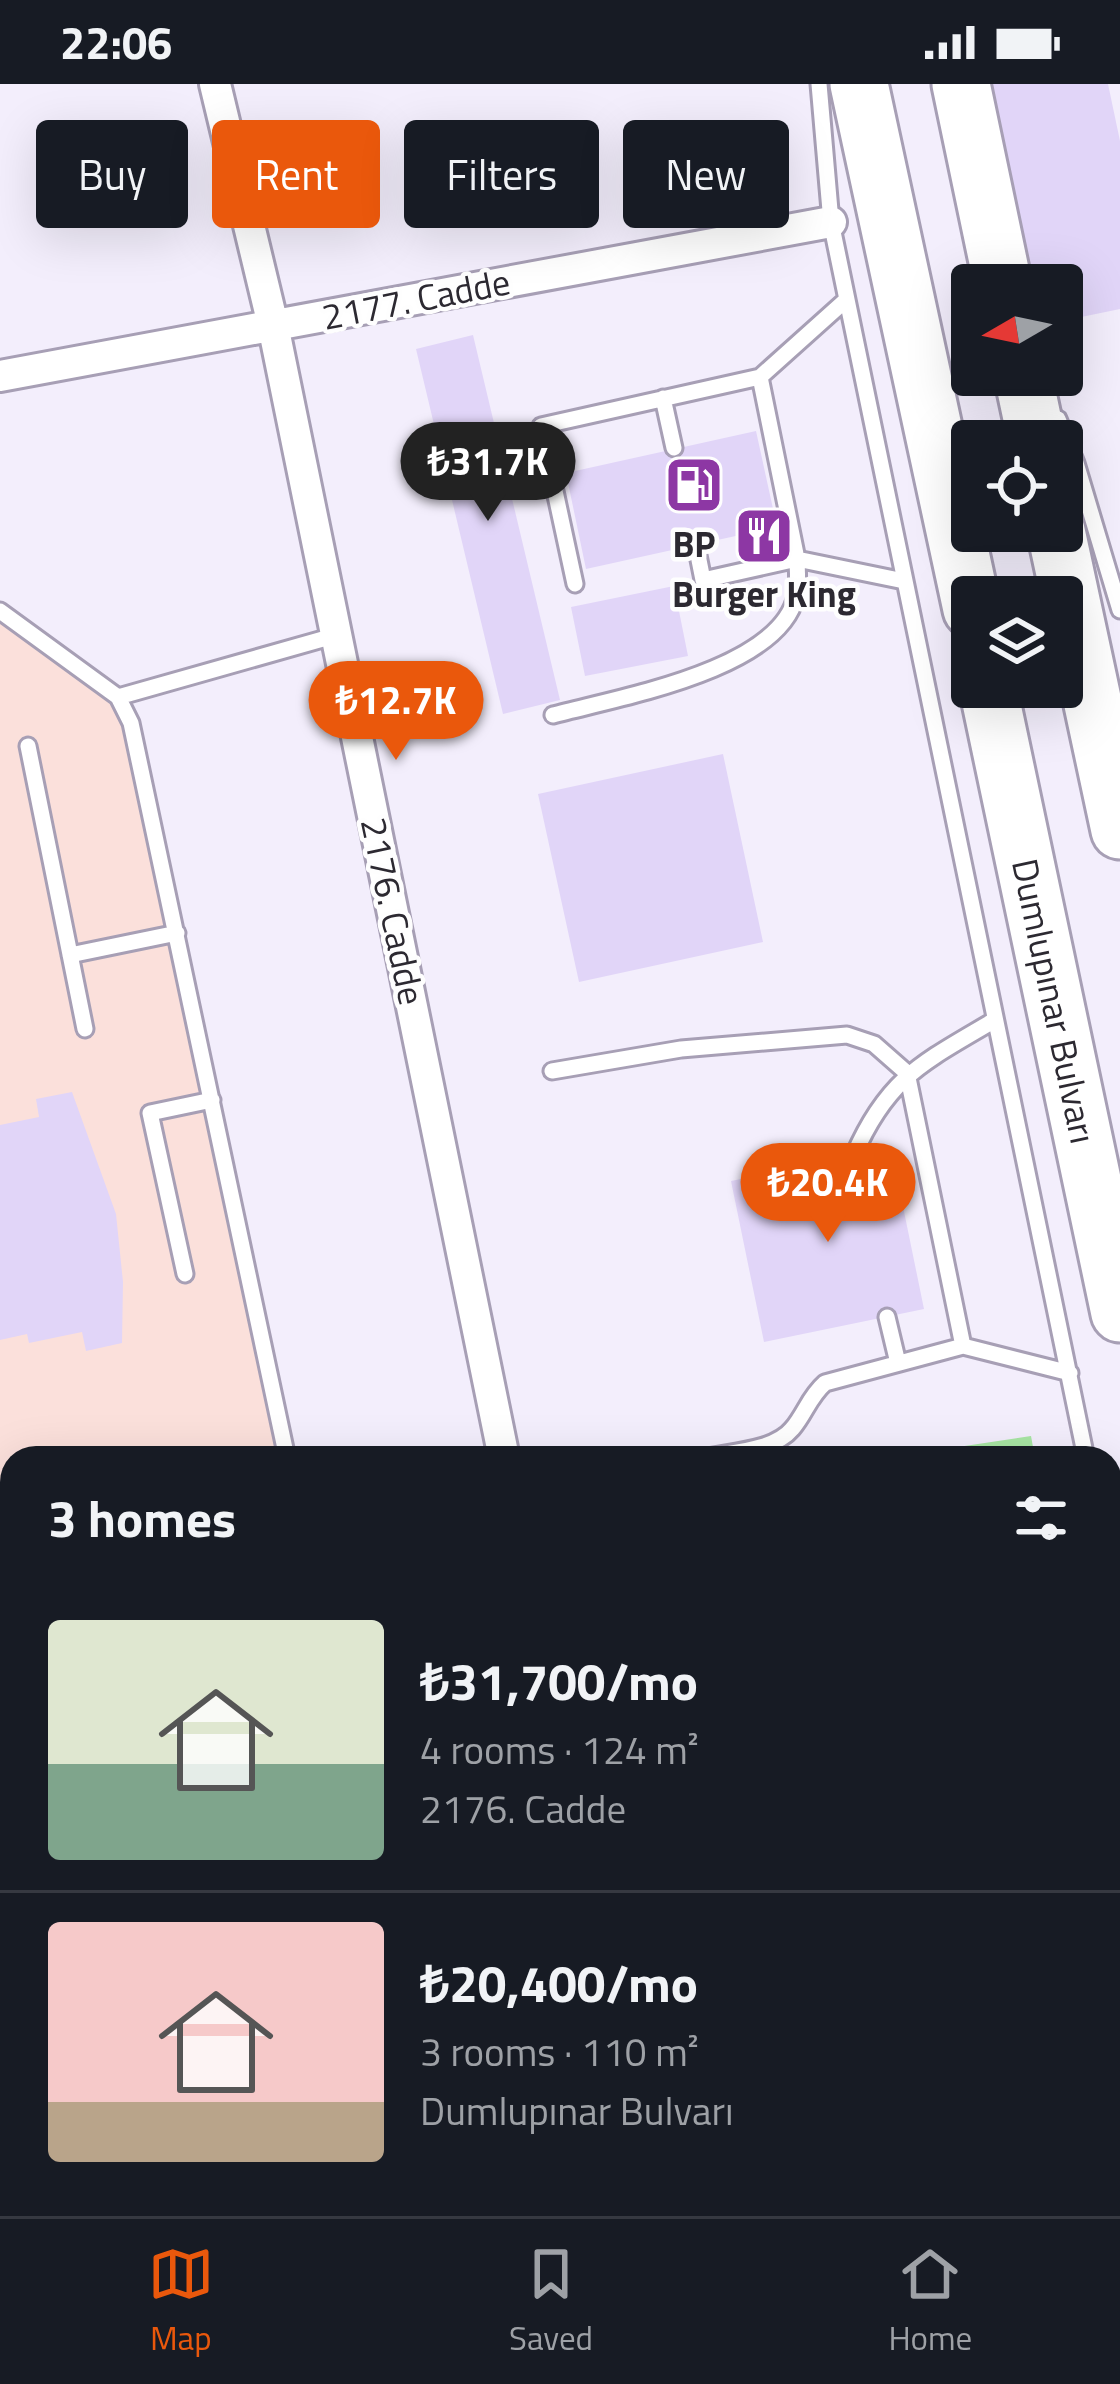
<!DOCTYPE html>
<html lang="en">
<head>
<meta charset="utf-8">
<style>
	body { margin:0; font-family:"Titillium Web",sans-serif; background:#242831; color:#f1f3f6; height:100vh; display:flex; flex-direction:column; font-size:45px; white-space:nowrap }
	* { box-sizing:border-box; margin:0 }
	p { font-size:39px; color:#9ea1a6 }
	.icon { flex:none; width:66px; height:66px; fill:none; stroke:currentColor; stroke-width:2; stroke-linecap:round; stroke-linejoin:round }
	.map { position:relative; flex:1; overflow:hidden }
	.sheet { position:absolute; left:0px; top:1362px; width:1122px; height:771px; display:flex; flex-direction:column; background:#171b24; border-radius:36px 36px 0 0; box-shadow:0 12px 48px #0002 }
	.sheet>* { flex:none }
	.top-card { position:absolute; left:36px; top:36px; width:1050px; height:108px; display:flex; gap:24px }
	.needle { width:78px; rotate:261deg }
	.tools { position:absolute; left:951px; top:180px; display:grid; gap:24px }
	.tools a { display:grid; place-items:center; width:132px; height:132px; border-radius:12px; background:#171b24; box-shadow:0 12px 48px #0002; font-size:60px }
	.price { position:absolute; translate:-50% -102px; padding:0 27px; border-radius:42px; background:#ea580c; color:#fff; font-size:39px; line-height:78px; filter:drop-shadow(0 3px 6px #0008) }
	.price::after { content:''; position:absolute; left:50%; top:72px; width:36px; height:27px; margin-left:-18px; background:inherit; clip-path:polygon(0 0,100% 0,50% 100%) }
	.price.active { background:#222; color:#fff }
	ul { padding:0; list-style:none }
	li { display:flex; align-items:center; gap:36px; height:300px; padding:0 48px }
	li+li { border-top:3px solid #363941 }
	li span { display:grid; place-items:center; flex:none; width:336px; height:240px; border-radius:12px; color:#555 }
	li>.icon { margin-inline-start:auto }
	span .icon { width:144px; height:144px; fill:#fffc; stroke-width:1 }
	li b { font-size:51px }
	h2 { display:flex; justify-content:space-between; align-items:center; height:144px; padding:0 48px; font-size:51px }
	.chip { padding:0 42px; border-radius:12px; background:#171b24; box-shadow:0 12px 48px #0002; font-size:42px; line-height:108px }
	.chip.active { background:#ea580c; color:#fff }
	.status { display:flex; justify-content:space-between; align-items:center; height:84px; padding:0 60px; background:#171b24; direction:ltr }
	.status svg { height:33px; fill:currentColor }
	.tab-bar { display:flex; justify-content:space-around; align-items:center; height:168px; border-top:3px solid #363941; background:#171b24; font-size:33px; color:#9ea1a6 }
	.tab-bar a { display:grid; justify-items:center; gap:6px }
	.tab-bar .active { color:#ea580c }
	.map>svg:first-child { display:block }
</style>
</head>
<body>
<div class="status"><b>22:06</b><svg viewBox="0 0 49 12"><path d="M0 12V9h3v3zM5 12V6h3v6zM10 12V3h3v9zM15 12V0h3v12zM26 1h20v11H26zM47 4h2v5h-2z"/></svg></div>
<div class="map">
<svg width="1120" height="2132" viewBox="0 0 1120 2132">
	<rect width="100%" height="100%" fill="#f3eefc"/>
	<path fill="#fbe0db" d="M0 527 118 613 287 1374H12V1588L0 1590Z"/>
	<path fill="#a8e6a4" d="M1031 1352 1035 1374H940L938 1366Z"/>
	<path fill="#e1d5f8" d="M973 0H1108L1120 57V225L1062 237V201H1015Z
		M473 251 560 616 503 630 416 265Z
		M756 347 777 443 586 485 566 389Z
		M674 502 688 572 585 592 571 523Z
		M723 670 763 858 579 898 538 710Z
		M72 1008 116 1130 123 1198 122 1259 86 1267 82 1248 29 1259 27 1250 0 1256V1041L39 1033 36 1015Z
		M891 1064 924 1225 764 1258 731 1097Z
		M12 1813 11 1977 12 2053 0 2045V1831Z"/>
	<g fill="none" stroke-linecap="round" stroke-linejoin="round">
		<defs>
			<path id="lane" d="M819 0 831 138 1086 1374
				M847 215 760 293 797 475 904 497
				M663 314 674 364
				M1058 335 1076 379 1120 526
				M575 500 541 342 760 293
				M0 527 118 613
				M553 631C615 614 779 587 796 512 799 501 797 486 797 475L703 496 696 461
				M28 662 85 945
				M70 871 177 849
				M552 987 681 965 847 951 874 960 907 989 963 1262
				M854 1071C888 993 924 978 993 937
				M185 1190 150 1029 212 1016
				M887 1233 898 1279
				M287 1374 131 639 118 613 337 551
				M703 1374C729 1368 774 1367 792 1345 805 1330 809 1313 825 1299L963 1262 1070 1289
				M1110 1499 1120 1550
				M0 1590 12 1588
				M1110 1888 1120 1882
				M1110 1950 1120 2003
				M1110 2051 1120 2050"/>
			<path id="street" d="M215 0 273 241 504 1374
				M0 292 831 138
				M1110 1688 1120 1685
				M0 1737 12 1735
				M204 2121 207 2132
				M658 2121 660 2132
				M20 2132 27 2121
				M303 2132 310 2121"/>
			<g id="highway">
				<path d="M859 0 972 525"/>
				<path d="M961 0 1003 201"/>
				<path d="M1023 291 1037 357"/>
				<path d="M1056 447 1120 746"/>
				<path id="s1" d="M988 603 1120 1229"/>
			</g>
		</defs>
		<use href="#lane" stroke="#a79fb5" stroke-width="21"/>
		<use href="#street" stroke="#a79fb5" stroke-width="36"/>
		<use href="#highway" stroke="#a79fb5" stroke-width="63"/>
		<path stroke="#9d99a4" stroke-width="6" stroke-dasharray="9 6" stroke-linecap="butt" d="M1110 1582 1120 1580"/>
		<use href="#lane" stroke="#fff" stroke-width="15"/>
		<use href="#street" stroke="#fff" stroke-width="30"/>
		<use href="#highway" stroke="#fff" stroke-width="57"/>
	</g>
	<defs>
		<symbol id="fuel-square" viewBox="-11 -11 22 22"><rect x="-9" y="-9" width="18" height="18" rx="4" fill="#8d37a4" stroke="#fefefe"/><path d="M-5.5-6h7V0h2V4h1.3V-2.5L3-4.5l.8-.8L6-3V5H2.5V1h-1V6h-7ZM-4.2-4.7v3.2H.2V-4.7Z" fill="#fff"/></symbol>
		<symbol id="restaurant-square" viewBox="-11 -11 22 22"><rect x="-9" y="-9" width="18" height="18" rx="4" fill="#8d37a4" stroke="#fefefe"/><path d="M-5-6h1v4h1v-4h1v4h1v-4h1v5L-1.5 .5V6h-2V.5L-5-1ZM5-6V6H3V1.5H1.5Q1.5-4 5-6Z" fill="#fff"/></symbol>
	</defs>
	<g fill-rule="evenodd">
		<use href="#fuel-square" x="661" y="368" width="66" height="66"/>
		<use href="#restaurant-square" x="731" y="419" width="66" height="66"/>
	</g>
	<g text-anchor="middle" stroke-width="9" stroke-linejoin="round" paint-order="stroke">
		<g font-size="36" fill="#2c2931" stroke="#fefefe">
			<text transform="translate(416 215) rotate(-11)" y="13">2177. Cadde</text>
			<text transform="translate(393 827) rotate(78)" y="13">2176. Cadde</text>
			<text dy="13" stroke="none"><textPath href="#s1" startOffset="321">Dumlupınar Bulvarı</textPath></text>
		</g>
		<g font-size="36" font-weight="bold" fill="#2c2931" stroke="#fefefe">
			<text x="694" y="473">BP</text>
			<text x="764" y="523">Burger King</text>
		</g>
	</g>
</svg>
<div class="tools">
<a><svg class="needle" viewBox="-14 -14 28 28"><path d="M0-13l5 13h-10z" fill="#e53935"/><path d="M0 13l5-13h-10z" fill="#9ea1a6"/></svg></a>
<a><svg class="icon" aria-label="locate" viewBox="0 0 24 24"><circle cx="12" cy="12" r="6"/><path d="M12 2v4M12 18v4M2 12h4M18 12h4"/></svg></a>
<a><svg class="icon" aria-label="layers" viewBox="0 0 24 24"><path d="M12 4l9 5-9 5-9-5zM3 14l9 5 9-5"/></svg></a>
</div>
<b class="price active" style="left:488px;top:440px">₺31.7K</b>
<b class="price" style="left:396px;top:679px">₺12.7K</b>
<b class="price" style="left:828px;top:1161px">₺20.4K</b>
<div class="top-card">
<a class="chip">Buy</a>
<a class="chip active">Rent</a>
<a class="chip">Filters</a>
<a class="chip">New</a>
</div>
<section class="sheet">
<h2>3 homes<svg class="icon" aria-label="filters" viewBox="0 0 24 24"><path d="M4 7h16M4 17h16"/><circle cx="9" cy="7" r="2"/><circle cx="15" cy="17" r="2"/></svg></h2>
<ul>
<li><span style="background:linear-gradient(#dfe7d0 60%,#7fa58c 0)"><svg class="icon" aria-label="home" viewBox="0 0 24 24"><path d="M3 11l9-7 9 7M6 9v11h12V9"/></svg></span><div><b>₺31,700/mo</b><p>4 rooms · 124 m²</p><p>2176. Cadde</p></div></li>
<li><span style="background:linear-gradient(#f6c9c9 75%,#b9a48a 0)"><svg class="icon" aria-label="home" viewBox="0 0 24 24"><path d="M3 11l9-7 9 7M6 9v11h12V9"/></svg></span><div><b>₺20,400/mo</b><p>3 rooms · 110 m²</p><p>Dumlupınar Bulvarı</p></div></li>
</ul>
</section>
</div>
<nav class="tab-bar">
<a class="active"><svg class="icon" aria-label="map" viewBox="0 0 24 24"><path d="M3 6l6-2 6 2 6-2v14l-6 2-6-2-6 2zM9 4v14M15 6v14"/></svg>Map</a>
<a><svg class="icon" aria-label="saved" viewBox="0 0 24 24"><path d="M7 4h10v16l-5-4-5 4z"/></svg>Saved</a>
<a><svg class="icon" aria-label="home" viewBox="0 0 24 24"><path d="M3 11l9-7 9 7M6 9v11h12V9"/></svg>Home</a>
</nav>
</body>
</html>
